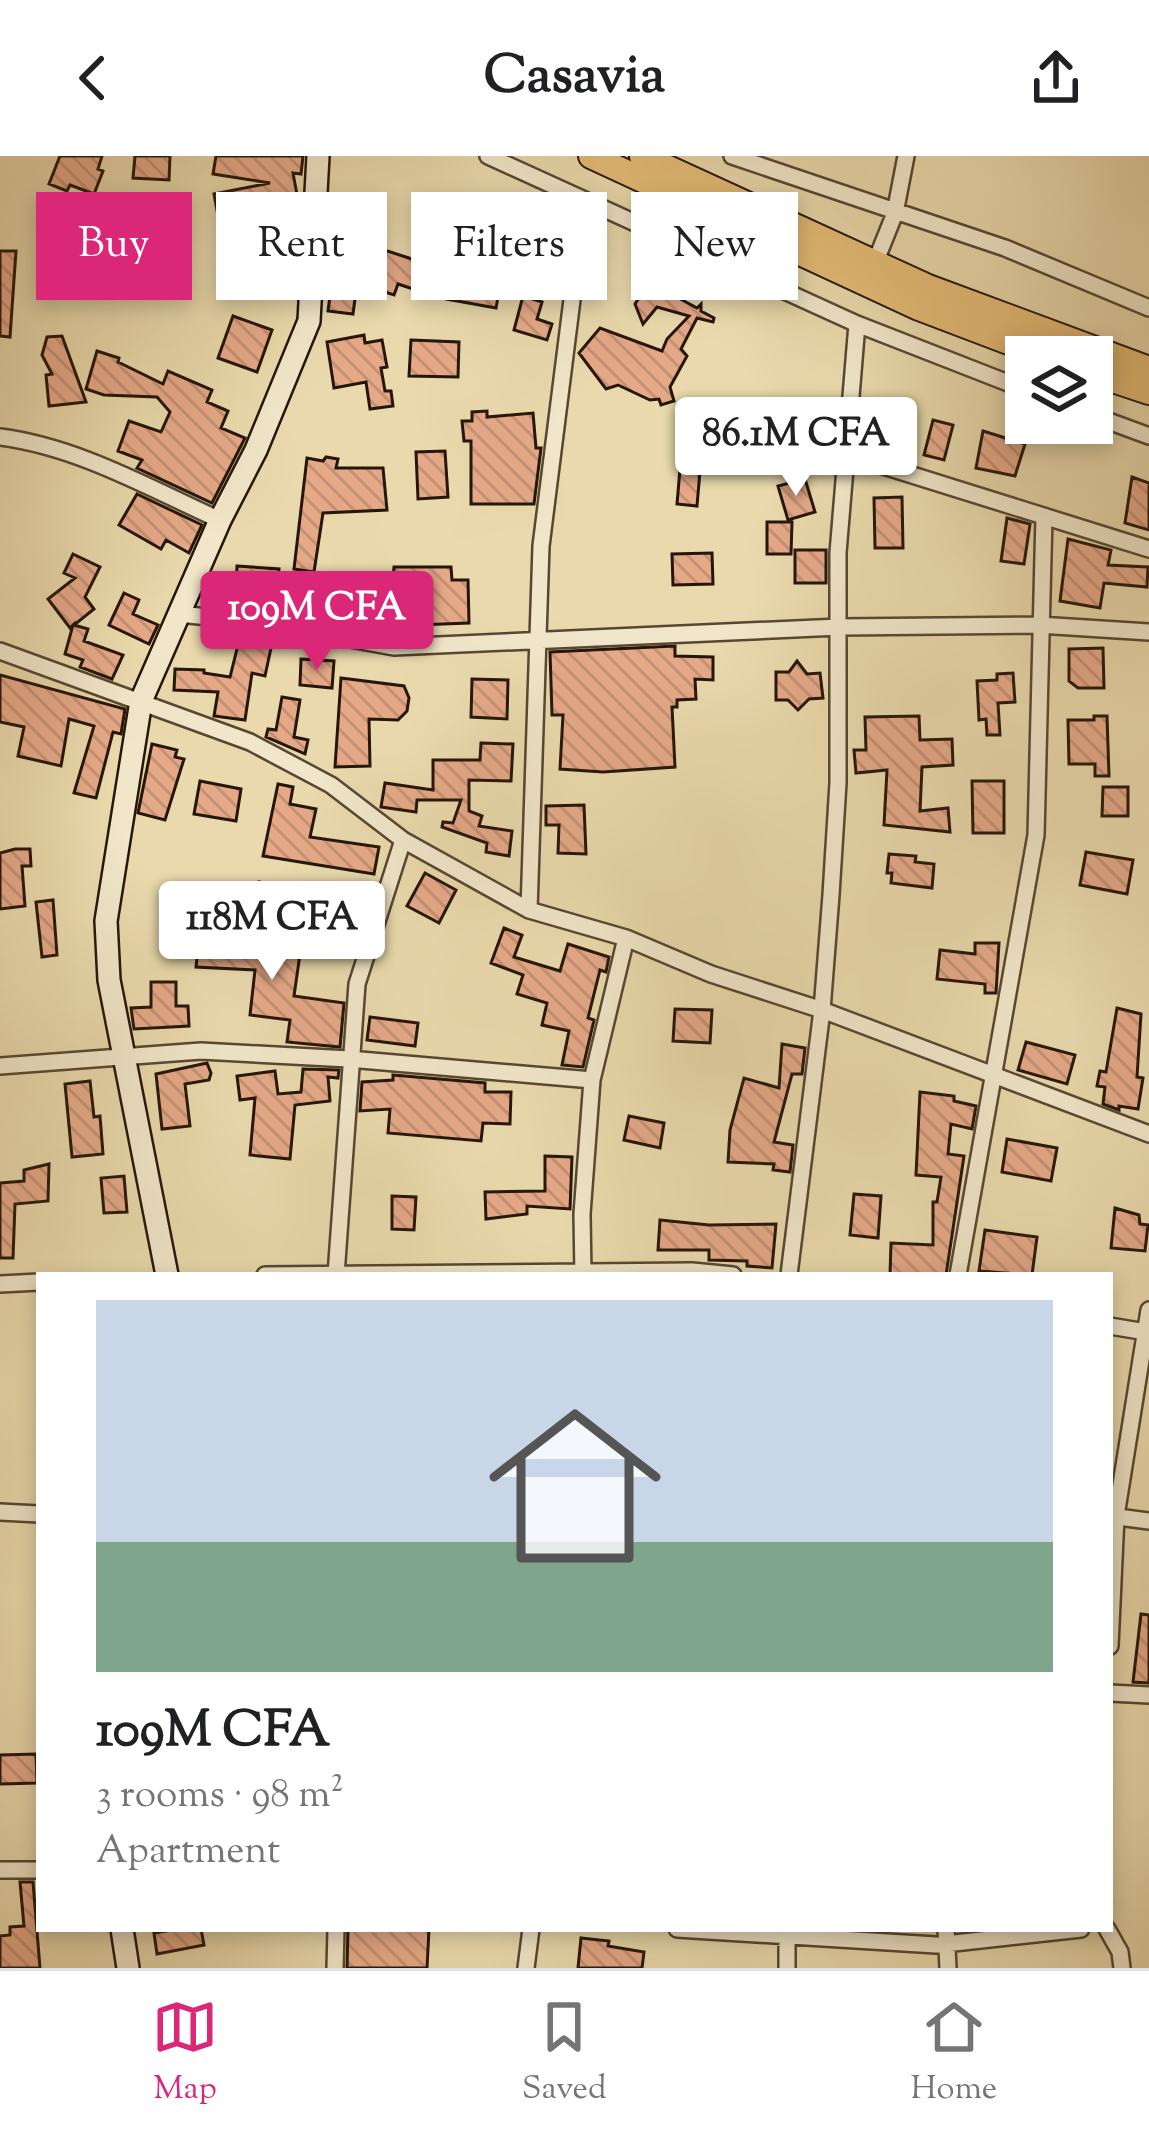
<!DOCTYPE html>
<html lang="en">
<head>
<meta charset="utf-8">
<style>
	body { margin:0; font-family:"Sorts Mill Goudy",serif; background:#f6f6f6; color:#202124; height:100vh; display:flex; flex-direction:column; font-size:45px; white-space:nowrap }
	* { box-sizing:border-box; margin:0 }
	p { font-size:39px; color:#757577 }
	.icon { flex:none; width:66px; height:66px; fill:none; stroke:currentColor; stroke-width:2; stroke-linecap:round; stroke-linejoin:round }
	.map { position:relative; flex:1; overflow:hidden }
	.drawer { position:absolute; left:36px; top:1116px; width:1077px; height:660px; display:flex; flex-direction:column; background:#fff; border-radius:0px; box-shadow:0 6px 18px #0003 }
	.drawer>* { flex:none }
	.hud { position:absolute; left:36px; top:36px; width:1077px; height:108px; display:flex; gap:24px }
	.tools { position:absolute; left:1005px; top:180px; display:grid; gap:24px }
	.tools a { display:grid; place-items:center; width:108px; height:108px; border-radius:0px; background:#fff; box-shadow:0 6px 18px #0003; font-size:60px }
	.price { position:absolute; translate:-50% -102px; padding:0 27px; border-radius:12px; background:#fff; color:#222; font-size:39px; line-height:78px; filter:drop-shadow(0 3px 6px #0008) }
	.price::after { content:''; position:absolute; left:50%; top:72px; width:36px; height:27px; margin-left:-18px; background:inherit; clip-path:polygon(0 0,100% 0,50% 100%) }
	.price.active { background:#db2777; color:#fff }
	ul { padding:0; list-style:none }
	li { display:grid; align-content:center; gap:24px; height:636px; padding:0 60px }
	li+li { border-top:3px solid #e0e0e0 }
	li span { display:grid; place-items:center; height:372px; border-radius:0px; color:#555 }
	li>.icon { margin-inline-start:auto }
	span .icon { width:216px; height:216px; fill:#fffc; stroke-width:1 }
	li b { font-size:51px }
	.tag { padding:0 42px; border-radius:0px; background:#fff; box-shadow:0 6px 18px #0003; font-size:42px; line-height:108px }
	.tag.active { background:#db2777; color:#fff }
	header { display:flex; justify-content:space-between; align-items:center; height:156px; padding:0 60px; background:#fff; font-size:54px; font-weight:800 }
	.tabs { display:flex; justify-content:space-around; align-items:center; height:168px; border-top:3px solid #e0e0e0; background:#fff; font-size:33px; color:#757577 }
	.tabs a { display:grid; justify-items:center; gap:6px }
	.tabs .active { color:#db2777 }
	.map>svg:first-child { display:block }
</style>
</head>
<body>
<header><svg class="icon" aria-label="back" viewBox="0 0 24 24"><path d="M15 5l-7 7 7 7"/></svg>Casavia<svg class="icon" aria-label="share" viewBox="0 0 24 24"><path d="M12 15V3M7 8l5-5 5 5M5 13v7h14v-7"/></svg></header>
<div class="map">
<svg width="1149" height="1812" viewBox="0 0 1149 1812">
	<defs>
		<pattern id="building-back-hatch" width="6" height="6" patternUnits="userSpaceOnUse" patternTransform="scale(3)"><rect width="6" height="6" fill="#e5a988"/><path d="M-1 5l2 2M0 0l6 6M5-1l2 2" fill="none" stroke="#c49174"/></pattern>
	</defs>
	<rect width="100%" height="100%" fill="#e9d9ac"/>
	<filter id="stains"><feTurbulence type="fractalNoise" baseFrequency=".00167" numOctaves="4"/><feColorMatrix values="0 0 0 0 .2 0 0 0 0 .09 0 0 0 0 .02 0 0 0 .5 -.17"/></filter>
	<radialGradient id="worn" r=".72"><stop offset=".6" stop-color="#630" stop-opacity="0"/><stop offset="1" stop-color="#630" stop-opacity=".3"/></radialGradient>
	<path fill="url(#building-back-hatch)" stroke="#26160a" stroke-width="3" d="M60 0H102L98 13 103 15 94 38 70 29 67 35 49 28Z
		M135 0H170L169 24 133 22Z
		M216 0H303L301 18 293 17 300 55 220 71 214 38 270 27 213 18Z
		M163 59 170 84 140 92 133 68Z
		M341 64 372 71 370 80 377 82 375 91 412 103 414 97 435 103 434 107 502 120 496 152 446 143 447 136 428 131 422 136 398 128 394 139 357 127 353 158 328 155 335 102 328 100V92L335 68Z
		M0 95H16L10 181 0 180Z
		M660 132 697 152 701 148V155L714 162 713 166 697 162 681 193 687 200 670 231 674 245 661 249 659 243 650 244 618 229 606 233 579 197 600 172 662 195 667 183 689 160 657 151 643 168 635 148 641 139 651 140Z
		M523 140 542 146 537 163 552 168 547 184 514 174Z
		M233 160 272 174 257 216 218 202Z
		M364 179 365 187 382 184 387 211 381 212 385 235H391L393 250 370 253 366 226 334 232 327 186Z
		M62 180 86 246 49 250 46 219 52 218 42 199 47 181Z
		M411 184 459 186 458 221 409 220Z
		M97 195 119 202 118 206 163 228 168 215 212 234 207 246 228 255 221 272 245 282 212 347 137 312 142 304 118 295 129 265 161 276 170 256 157 241 104 239 86 233Z
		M487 255V261L533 257 536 292H541L534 348H471V285H464L462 265H472V256Z
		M933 264 953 269 944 304 924 299Z
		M983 275 1025 288 1015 320 976 312Z
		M445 295 448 341 418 343 416 296Z
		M326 301 338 303 336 312H383L387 354 323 357 314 416 294 413 307 302 323 305Z
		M680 313 700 315 697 350 677 348Z
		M1132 321 1149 327V374L1125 367Z
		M805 323 815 356 788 364 778 330Z
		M137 338 202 369 189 397 166 384 161 393 119 369Z
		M902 341 903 392H875L874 342Z
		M1007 362 1030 368 1024 408 1001 405Z
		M767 366H792L791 398H767Z
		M1068 383 1111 394 1108 409 1148 411 1147 431 1104 427 1100 452 1060 445Z
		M795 394H826V427H795Z
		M712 397 713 428 673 429 672 398Z
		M73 398 100 411 85 441 94 453 74 469 88 473 84 485 123 499 112 523 80 511 83 504 65 498 73 469 70 472 48 443 75 422 64 417Z
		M237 410 279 413 275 455 225 450 226 433 236 434Z
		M394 411H451L452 424H468L469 467 417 469V455L390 452Z
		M124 437 139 444 133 458 158 469 149 488 109 469Z
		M239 485 271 492 265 520 252 517 245 564 214 560 218 536 174 534 175 513 204 514V517L230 521Z
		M675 490V500L713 501V524L695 523 696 543 677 544V551H672L675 611 603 616 560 613 563 559H552L550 496Z
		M1103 492 1104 532H1078L1069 525V493Z
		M301 503 334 505 332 532 300 529Z
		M797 505 807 518 820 517 823 542 809 543 798 554 788 544H776V516H789Z
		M1013 517 1015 546 998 547 1000 579H987L986 563 979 564 977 525 997 524V518Z
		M0 519 125 553 121 578 113 576 96 642 74 637 94 570 69 563 61 610 18 600 24 571 0 566Z
		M341 522 404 530 409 542 407 555 398 564 369 563 370 610 335 611Z
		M472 523 508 524 507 563 471 561Z
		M282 541 300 544 294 581 308 584 305 598 266 581 268 573 276 574Z
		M919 560 920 584 952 583 953 609 922 611 920 655 948 652 950 676 884 669 887 614 856 617 854 594H866L865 561Z
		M1094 560H1107L1109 620H1095V608H1069L1068 564H1094Z
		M481 587 513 588 511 625 469 624V655L482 660 479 670 512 675 509 700 486 696 487 687 442 671 443 666 453 667 461 644H417L416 656 381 651 385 627 433 634V604H480Z
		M152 588 177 594 175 601 184 603 165 664 138 657Z
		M200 625 241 633 236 665 194 658Z
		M972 625H1004V677H973Z
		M278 628 293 631 290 648 316 653 310 681 379 691 374 718 263 700Z
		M1103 631H1128V660H1102Z
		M584 649 586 698 558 697 559 669H546V650Z
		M15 693H30L31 710H22L25 750 0 753V697Z
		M1086 696 1133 704 1127 738 1080 729Z
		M889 698 916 700 915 706 934 708 932 732 891 727 892 717H887Z
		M425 717 456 734 439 767 407 750Z
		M259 726 300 732 297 751 256 745Z
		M53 744 57 799 42 801 36 746Z
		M201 762 213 763 212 768 243 769 242 783 301 791 294 840 344 847 340 891 287 886 290 864 250 859 255 814 196 811Z
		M504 772 522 779 514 801 560 815 568 788 609 801 606 816 600 814 588 862 594 864 583 911 562 909 569 875 542 869 547 847 517 838 523 819 491 807Z
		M975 787H999L996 837H985V828L937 823 940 794 975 798Z
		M151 826H176V850H188L189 870 134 873 131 852 151 851Z
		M1117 852 1141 858 1137 921 1143 922 1138 953 1119 950V954L1103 948 1105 931 1097 930 1100 915 1106 916Z
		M675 853 712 854 710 887 673 885Z
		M370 861 418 867 415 890 367 884Z
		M1026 886 1075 899 1067 928 1018 914Z
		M782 888 805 892 802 918H792L774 986 793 989 790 1016 773 1014 774 1008 728 1006 730 974 744 922 779 932Z
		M207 907 211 917 209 924 185 928 190 970 162 973 156 918Z
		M303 913 339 914 338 922 328 921 330 945 295 949 290 1003 250 999 255 942 240 944 237 920 275 915 278 938 301 936Z
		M393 919 485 927V936H511L510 968 483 967 481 985 388 977 390 953 360 955 362 926 393 924Z
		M90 925 94 961 100 960 103 998 72 1001 65 928Z
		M920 936 954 940V945L976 950 972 973 951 968 948 998 964 1000 946 1119H890L891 1087 933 1089V1046H937L941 1021 916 1019Z
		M629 960 664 967 660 992 624 984Z
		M1007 983 1057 992 1051 1025 1002 1016Z
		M545 1000 572 1001 570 1053 527 1050V1058L486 1063 485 1036 545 1035Z
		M49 1008 48 1045 15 1048 13 1102H0V1027L24 1025V1014Z
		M124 1020 127 1056 104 1057 101 1022Z
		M854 1038 881 1040 878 1082 850 1079Z
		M392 1040 416 1041 414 1074 392 1073Z
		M1115 1052 1139 1059 1140 1068 1148 1069 1145 1095 1111 1092Z
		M660 1064 709 1069 776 1068 772 1112 747 1110V1105L709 1104V1094H658Z
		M985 1074 1037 1081 1032 1119 979 1115Z
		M1141 1458 1149 1459V1527L1133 1526Z
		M36 1598 37 1627 0 1628V1599Z
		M20 1726H33L40 1812H0V1780L10 1779V1771L24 1770Z
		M178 1773H201L204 1789 157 1798 154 1777Z
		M348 1773H429L427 1812H347Z
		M581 1782 609 1785 608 1790 644 1796 642 1812H578Z"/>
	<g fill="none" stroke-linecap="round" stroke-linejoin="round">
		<defs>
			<path id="street" d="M488 0 857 168 1026 234
				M732 0 1005 92 1149 152
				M875 107 895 57 906 0
				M1092 259 1149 280
				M0 281C78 291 149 332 220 364
				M845 298 1149 393
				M178 458 251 465 394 491 839 471 1039 469 1149 476
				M0 495 250 586 331 629 403 684 529 754 626 782 711 818 822 854 1149 978
				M529 754 541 390 574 128 592 50
				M0 910 201 895 349 903 592 924
				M265 1119 692 1115 733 1119
				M336 1119 357 828 403 684
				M583 1119 582 1058 592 924 626 782
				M789 1119 822 854 831 739 838 627V397L857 168
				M958 1119 1036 679 1044 360
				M0 1128 39 1126
				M1110 1170 1146 1176
				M0 1356 39 1358
				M1110 1360 1149 1365
				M1110 1490 1116 1360 1149 1154
				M1110 1537 1149 1539
				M0 1714H39
				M677 1773 936 1789 1081 1773
				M946 1773 948 1812
				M1107 1773 1120 1796 1122 1812
				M787 1776V1812
				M335 1812 336 1773
				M526 1812 531 1773"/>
			<path id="secondary" d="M167 1119 109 824 106 765 141 545 220 364 256 294 309 165 318 0
				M122 1773 128 1812"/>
			<path id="primary" d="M591 0 919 152 1048 201
				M642 0 928 131 1149 213
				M1092 217 1149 236"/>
		</defs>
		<use href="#street" stroke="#574732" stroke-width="20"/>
		<use href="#secondary" stroke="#26160a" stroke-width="26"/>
		<use href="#primary" stroke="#26160a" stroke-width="28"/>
		<use href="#street" stroke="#f1e6c9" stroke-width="15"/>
		<use href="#secondary" stroke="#f1e6c9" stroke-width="21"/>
		<use href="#primary" stroke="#e4bc76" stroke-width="24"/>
	</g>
	<rect width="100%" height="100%" filter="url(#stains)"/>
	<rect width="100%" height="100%" fill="url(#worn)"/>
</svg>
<div class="tools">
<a><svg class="icon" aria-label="layers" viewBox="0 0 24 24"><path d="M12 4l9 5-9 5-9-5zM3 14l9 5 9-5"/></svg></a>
</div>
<b class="price" style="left:796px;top:343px">86.1M CFA</b>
<b class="price active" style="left:317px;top:517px">109M CFA</b>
<b class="price" style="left:272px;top:827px">118M CFA</b>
<div class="hud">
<a class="tag active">Buy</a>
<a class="tag">Rent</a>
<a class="tag">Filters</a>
<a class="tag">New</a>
</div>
<section class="drawer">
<ul>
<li><span style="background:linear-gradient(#c9d6e8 65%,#7fa58c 0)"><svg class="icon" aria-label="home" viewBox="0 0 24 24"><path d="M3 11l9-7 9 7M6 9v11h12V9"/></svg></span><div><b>109M CFA</b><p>3 rooms · 98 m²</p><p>Apartment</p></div></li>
</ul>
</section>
</div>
<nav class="tabs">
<a class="active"><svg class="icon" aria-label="map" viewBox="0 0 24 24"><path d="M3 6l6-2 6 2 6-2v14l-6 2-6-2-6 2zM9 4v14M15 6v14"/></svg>Map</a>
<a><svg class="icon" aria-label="saved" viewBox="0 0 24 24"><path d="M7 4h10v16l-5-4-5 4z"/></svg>Saved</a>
<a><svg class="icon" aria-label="home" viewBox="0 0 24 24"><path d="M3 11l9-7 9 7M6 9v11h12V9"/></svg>Home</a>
</nav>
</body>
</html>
